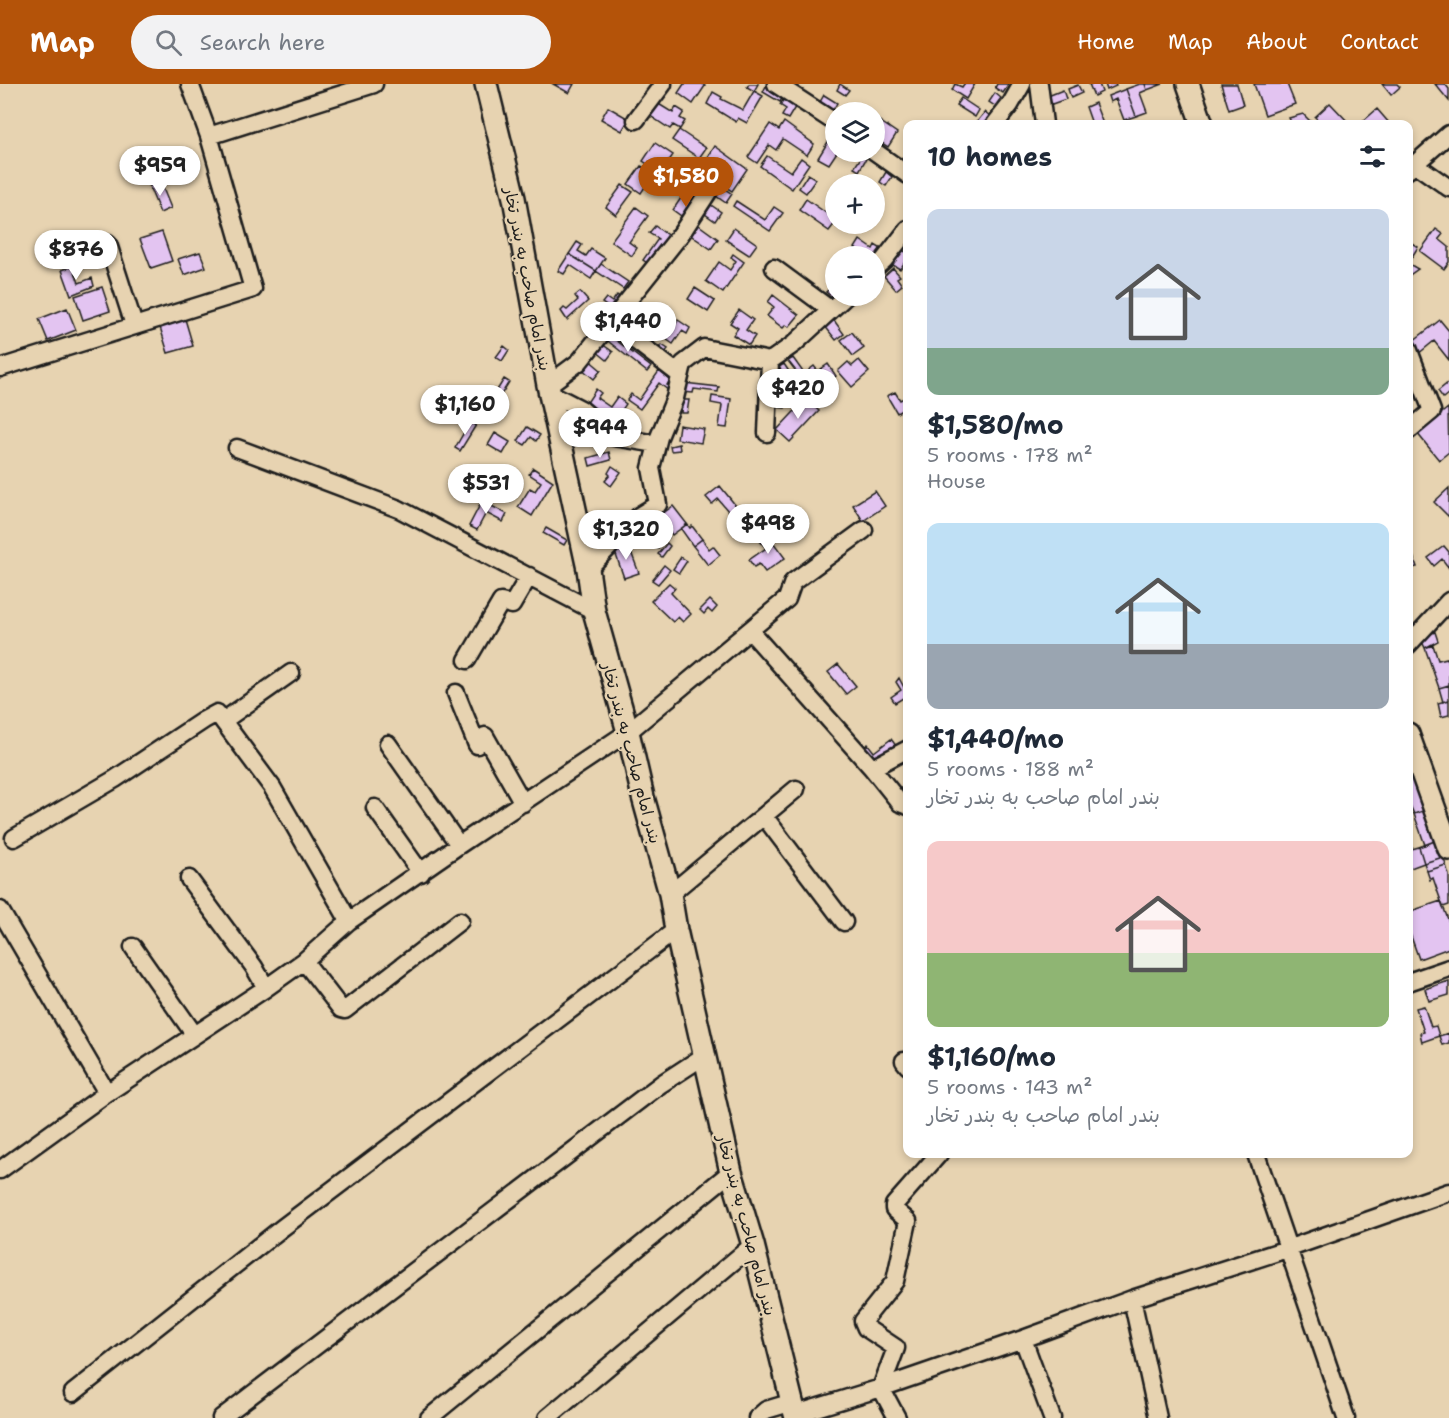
<!DOCTYPE html>
<html lang="en">
<head>
<meta charset="utf-8">
<style>
	body { margin:0; font-family:"Shantell Sans","Playpen Sans Arabic",sans-serif; background:#f2f2f3; color:#1f2937; height:100vh; display:flex; flex-direction:column; font-size:22px; white-space:nowrap }
	* { box-sizing:border-box; margin:0 }
	p { font-size:20px; color:#747a83 }
	.icon { flex:none; width:33px; height:33px; fill:none; stroke:currentColor; stroke-width:2; stroke-linecap:round; stroke-linejoin:round }
	.map { position:relative; flex:1; overflow:hidden }
	.details { position:absolute; left:903px; top:36px; width:510px; height:1038px; display:flex; flex-direction:column; background:#fff; border-radius:12px; box-shadow:0 3px 9px #0003 }
	.details>* { flex:none }
	.controls { position:absolute; left:825px; top:18px; display:grid; gap:12px }
	.controls a { display:grid; place-items:center; width:60px; height:60px; border-radius:50%; background:#fff; box-shadow:0 3px 9px #0003; font-size:30px }
	.price { position:absolute; translate:-50% -51px; padding:0 14px; border-radius:21px; background:#fff; color:#222; font-size:20px; line-height:39px; filter:drop-shadow(0 2px 3px #0008) }
	.price::after { content:''; position:absolute; left:50%; top:36px; width:18px; height:14px; margin-left:-9px; background:inherit; clip-path:polygon(0 0,100% 0,50% 100%) }
	.price.on { background:#b45309; color:#fff }
	ul { padding:0; list-style:none }
	li { display:grid; align-content:center; gap:12px; height:318px; padding:0 24px }
	li span { display:grid; place-items:center; height:186px; border-radius:12px; color:#555 }
	li>.icon { margin-inline-start:auto }
	span .icon { width:108px; height:108px; fill:#fffc; stroke-width:1 }
	li b { font-size:26px }
	h2 { display:flex; justify-content:space-between; align-items:center; height:72px; padding:0 24px; font-size:26px }
	header { display:flex; align-items:center; gap:36px; box-sizing:border-box; height:84px; padding:0 30px; background:#b45309; color:#fff }
	header strong { font-size:28px }
	nav { display:flex; gap:33px; margin-inline-start:auto; font-size:21px }
	.search { width:420px; height:54px; background:#f2f2f3; display:flex; align-items:center; gap:15px; box-sizing:border-box; padding:0 21px; border-radius:33px; color:#747a83; font-size:22px }
	.map>svg:first-child { display:block }
</style>
</head>
<body>
<header>
<strong>Map</strong>
<div class="search"><svg class="icon" aria-label="search" viewBox="0 0 24 24"><circle cx="10" cy="10" r="6"/><path d="M15 15l6 6"/></svg>Search here</div>
<nav><a>Home</a><a>Map</a><a>About</a><a>Contact</a></nav>
</header>
<div class="map">
<svg width="1449" height="1334" viewBox="0 0 1449 1334">
	<rect width="100%" height="100%" fill="#e7d3b1"/>
	<filter id="ink" filterUnits="userSpaceOnUse"><feTurbulence type="fractalNoise" baseFrequency=".0167" numOctaves="2"/><feDisplacementMap in="SourceGraphic" scale="12" xChannelSelector="R" yChannelSelector="G"/><feConvolveMatrix kernelMatrix="1 2 1 2 8 2 1 2 1" color-interpolation-filters="sRGB"/></filter>
	<g filter="url(#ink)">
		<path fill="#e3c4f1" stroke="#1c1c1c" stroke-width="1.5" d="M553 0H574L569 9Z
			M684 0H702L705 2 693 20 678 9Z
			M749 0H758L754 7 747 3Z
			M840 0 849 6 845 11 837 6Z
			M955 0 962 3 964 0H975L966 15 952 6Z
			M997 0H1009L1003 9 995 4Z
			M1089 0H1099L1102 8 1094 12Z
			M1105 0H1115L1116 2 1107 6Z
			M1140 0H1145L1147 6 1140 9 1147 28 1136 32 1126 5Z
			M1145 0H1163L1147 6Z
			M1221 0H1237L1243 21 1229 26Z
			M1254 0H1287L1295 20 1265 31Z
			M1382 0H1397L1400 3 1391 11Z
			M1435 0H1445L1449 5V17Z
			M1078 1 1082 9 1071 14 1068 5Z
			M766 2 783 12 780 18 763 8Z
			M1126 5 1136 32 1124 36 1116 15 1110 18 1108 12Z
			M1063 6 1066 15 1052 20 1048 12Z
			M754 7 763 12 747 39 738 34 736 38 707 20 713 8 722 13 721 15 743 26Z
			M995 9 1001 14 995 22 989 18Z
			M824 11 837 19 833 26 820 18Z
			M785 13 797 20 788 35 782 32 786 25 780 21Z
			M961 14 979 26 975 33 956 21Z
			M657 19 673 29 676 23 684 28 680 34 685 37 680 45 673 41 670 45 649 31Z
			M1095 19 1103 40H1092L1086 23Z
			M1330 19 1350 40H1322L1315 33Z
			M608 23 629 35 622 47 601 35Z
			M1377 25 1390 40H1362L1361 39Z
			M985 28 990 32 984 40H975Z
			M1303 30 1313 40H1292L1289 34Z
			M878 36 897 49 888 63 874 54V41Z
			M784 38 814 60 807 71 783 55 776 66 769 61 757 79 748 73 770 40 779 46Z
			M679 46 706 64 699 74 672 56Z
			M834 48 836 49 837 68 829 80 818 74Z
			M655 59 673 71 666 81 677 89 672 97 643 77Z
			M715 62 747 85 732 107 719 98 725 89 706 76Z
			M767 72 791 88 801 74 809 80 792 105 760 82Z
			M862 72 866 75 859 87 854 84Z
			M641 82 660 92 656 98 651 94 641 109 628 100Z
			M886 88 892 93 886 102 880 98Z
			M689 90 696 95 700 90 709 96 699 111 683 100Z
			M808 90 816 95 806 109 799 104Z
			M160 97 171 124 160 129 149 102Z
			M622 101 633 108 616 131 606 123Z
			M722 103 732 110 726 119 716 112Z
			M683 111 698 121 688 137 673 126Z
			M806 115 829 131 836 121V138L829 147 799 126Z
			M736 117 765 136 774 123 783 129 770 147 733 122Z
			M711 121 721 128 715 137 705 130Z
			M636 123 648 132 629 158 637 164 632 172 611 157Z
			M696 139 718 155 711 165 689 150Z
			M655 142 670 153 650 181 643 176 658 155 649 149Z
			M734 144 757 160 749 171 726 156Z
			M1436 145 1443 150 1439 155 1449 163V178L1444 185 1420 167Z
			M162 148 172 177 151 184 140 155Z
			M860 156 873 165 875 161 883 166 874 177V172H867L855 164Z
			M577 158 582 161 578 167 586 172 591 165 605 174 596 187 569 170Z
			M1410 158 1418 163 1410 176 1408 174V160Z
			M900 165 908 169V174L900 185 891 180Z
			M200 168 206 183 184 191 178 175Z
			M569 170 596 187 591 195 570 181 564 190 558 187Z
			M733 170 744 178 723 209 706 197 719 178 730 186 736 177 731 173Z
			M601 180 628 198 623 205 596 187Z
			M1409 180 1418 185 1408 192V181Z
			M73 182 79 199 92 194 94 202 71 211 62 186Z
			M893 184 900 192 897 194 902 201 896 206 884 192Z
			M836 198V216L826 208Z
			M102 203 110 227 83 236 75 212Z
			M695 204 715 217 708 228 688 215Z
			M580 208 588 217 567 236 561 227 564 224 567 226 578 216 575 212Z
			M617 211 622 215 614 227 602 219 606 214 612 218Z
			M773 211 799 231 789 243 786 241 783 244 767 232 774 223 768 218Z
			M603 223 611 229 606 237 598 231Z
			M67 224 76 246 48 257 39 235Z
			M739 226 753 236 746 246 755 252 749 261 733 251 738 244 730 239Z
			M624 229 630 232 625 238 635 245 637 242 642 245 636 253 617 239Z
			M185 235 193 262 168 269 160 243Z
			M833 235 844 250 836 256 824 241Z
			M678 236 690 244 687 250 682 247 673 260 666 255Z
			M1440 236 1449 247V276L1434 257 1418 270 1413 257Z
			M852 248 864 264 853 272 841 256Z
			M608 250 651 283 647 288 604 254Z
			M602 260 613 268 607 276 596 267Z
			M662 261 668 265 663 271 657 267Z
			M504 262 509 266 502 277 496 273Z
			M793 274 803 288 799 291 788 277Z
			M588 275 601 286 594 295 581 284Z
			M859 276 869 288 852 303 838 287 848 278 852 282Z
			M784 280 794 295 789 298 779 283Z
			M828 280 836 292 822 303 809 286 814 282 818 287Z
			M659 287 670 296 667 301 671 304 669 307 659 299 640 325 627 316 631 310 639 316Z
			M504 295 509 298 499 314 494 311Z
			M1449 298V309L1443 314 1438 307Z
			M684 299 719 303 718 308 694 305 693 309 683 308Z
			M777 304 787 306 785 324 775 323Z
			M596 305 601 309 597 314 610 323 617 313 626 320 614 338 586 320Z
			M895 308 900 316 908 312V322L897 329 887 312Z
			M712 312 731 315 727 344 719 343 722 321 711 319Z
			M806 315 819 327 790 358 777 346Z
			M682 316H689L687 329H681Z
			M1448 324 1449 368 1439 376 1417 349Z
			M459 328 470 335 466 341 455 334Z
			M470 338 476 341 460 367 455 364Z
			M679 341 704 345 701 359 677 355Z
			M527 343 540 351 536 357 531 353 525 361 518 357Z
			M495 349 510 358 503 370 488 361Z
			M679 360 680 366 671 367 670 362Z
			M609 368 611 376 590 382 588 374Z
			M612 382 621 388 611 402 605 397 610 391 608 389Z
			M533 384 553 397 532 432 518 423 530 404 535 407 541 398 529 390Z
			M720 402 740 427 733 433 718 415 712 420 706 413Z
			M1449 404V433L1434 418Z
			M875 407 885 422 863 437 853 421Z
			M482 417 507 430 503 438 486 429 477 446 469 442Z
			M673 422 687 440 672 451 658 433Z
			M687 440 690 444 692 442 702 455 693 462 681 445Z
			M546 444 567 456 564 461 543 449Z
			M665 449 669 453 658 465 653 461Z
			M767 450 785 474 765 488 759 480 754 483 749 476 766 464 759 456Z
			M702 455 709 465 713 462 720 471 708 481 693 462Z
			M1408 458 1417 483 1408 485Z
			M667 459 670 462 662 473 658 470Z
			M628 460 639 489 624 494 614 465Z
			M1444 462 1449 468V484L1442 475 1434 482 1428 474Z
			M681 473 687 477 679 489 673 485Z
			M664 481 670 486 658 500 652 496Z
			M669 499 675 504 671 509 691 530 683 538 678 533 673 538 651 517Z
			M710 516 717 523 712 529 708 525 704 530 700 526Z
			M1435 548 1438 557 1425 564 1420 553Z
			M1433 561 1438 576 1447 574 1449 580V601L1439 604 1425 564Z
			M838 580 856 602 846 610 828 588Z
			M899 594 908 611 895 619 891 613 901 606 896 598Z
			M1449 601V616L1443 618 1439 604Z
			M1449 616V631L1441 633 1438 619Z
			M891 655 897 663 874 680 863 664 868 660 874 668Z
			M1408 676 1426 726 1414 730 1408 717Z
			M1426 726 1437 756 1425 761 1414 730Z
			M1437 756 1443 773 1424 779 1419 763Z
			M1419 763 1424 779 1408 785V766Z
			M1443 773 1446 781 1427 787 1424 779Z
			M1446 781 1449 791V821L1443 823 1433 794 1430 796 1427 787Z
			M1441 817 1449 838V864L1419 875 1408 844V828Z
			M1449 897V911L1429 917 1425 905Z
			M1424 922 1431 943 1436 942 1439 952 1422 958 1420 949 1424 948 1416 924Z
			M1449 949V959L1442 961 1439 952Z"/>
		<g fill="none" stroke-linecap="round" stroke-linejoin="round">
			<defs>
				<path id="minor" d="M776 0 836 39
					M1039 0 1044 40
					M636 36 663 0
					M995 40 1010 21 1022 0
					M209 52 374 0
					M874 67 908 91
					M1415 80 1449 104
					M1408 86 1449 50
					M108 160 134 241
					M774 184 831 226
					M874 185 884 176 908 145
					M611 238 680 291
					M1408 264 1432 327 1408 347
					M0 284 253 205 209 52 190 0
					M548 301 579 278 681 150 710 105
					M550 309 581 325 614 353 657 360
					M767 349 770 277
					M237 364 399 425 594 527
					M588 485 640 431 658 420 651 384 659 353 675 314 683 280 704 264 770 277 794 260 846 212
					M751 548 872 684 900 719 908 722
					M1408 561 1449 517
					M467 576 501 518 512 521 529 492
					M291 589 223 637 272 703 349 837
					M456 609 477 661 485 652 523 719
					M388 660 459 761
					M872 684 908 665
					M375 724 421 789
					M764 732 844 838
					M14 754 115 695 204 636 217 629 223 637
					M189 795 254 883 266 904
					M670 810 796 705
					M0 826 107 1009
					M133 863 194 950
					M304 877 341 925 345 926 460 837
					M1408 898 1449 884
					M904 977 908 982
					M1256 1070 1346 1334
					M0 1086 107 1009 266 904 304 877 349 837 459 761 628 648 787 515 793 498 864 446
					M1132 1215 1158 1334
					M1023 1255 1052 1334
					M73 1309 282 1144 676 846
					M796 1330 881 1304 1023 1255 1132 1215 1287 1165 1449 1108
					M221 1334 661 1000 704 972
					M429 1334 731 1088
					M547 1334 753 1161
					M757 1334 766 1326 793 1318
					M897 1334 881 1304 896 1264 866 1244 863 1237 895 1197 908 1137 894 1125V1121L939 1070"/>
				<path id="major" d="M486 0 514 114 548 301 588 485 594 527 628 648 643 713 670 810 676 846 731 1088 753 1161 796 1334
					M1188 0 1202 40
					M1408 650 1449 765"/>
			</defs>
			<use href="#minor" stroke="#1c1c1c" stroke-width="21"/>
			<use href="#major" stroke="#1c1c1c" stroke-width="26"/>
			<use href="#minor" stroke="#e7d3b1" stroke-width="16"/>
			<use href="#major" stroke="#e7d3b1" stroke-width="21"/>
		</g>
	</g>
	<g text-anchor="middle" stroke-width="5" stroke-linejoin="round" paint-order="stroke">
		<g font-size="16" fill="#1c1c1c" stroke="#e7d3b1">
			<text transform="translate(528 195) rotate(79)" y="6">بندر امام صاحب به بندر تخار</text>
			<text transform="translate(632 669) rotate(75)" y="6">بندر امام صاحب به بندر تخار</text>
			<text transform="translate(747 1141) rotate(75)" y="6">بندر امام صاحب به بندر تخار</text>
		</g>
	</g>
</svg>
<div class="controls">
<a><svg class="icon" aria-label="layers" viewBox="0 0 24 24"><path d="M12 4l9 5-9 5-9-5zM3 14l9 5 9-5"/></svg></a>
<a>+</a>
<a>−</a>
</div>
<b class="price" style="left:160px;top:113px">$959</b>
<b class="price on" style="left:686px;top:124px">$1,580</b>
<b class="price" style="left:76px;top:197px">$876</b>
<b class="price" style="left:628px;top:269px">$1,440</b>
<b class="price" style="left:798px;top:336px">$420</b>
<b class="price" style="left:465px;top:352px">$1,160</b>
<b class="price" style="left:600px;top:375px">$944</b>
<b class="price" style="left:486px;top:431px">$531</b>
<b class="price" style="left:768px;top:471px">$498</b>
<b class="price" style="left:626px;top:477px">$1,320</b>
<section class="details">
<h2>10 homes<svg class="icon" aria-label="filters" viewBox="0 0 24 24"><path d="M4 7h16M4 17h16"/><circle cx="9" cy="7" r="2"/><circle cx="15" cy="17" r="2"/></svg></h2>
<ul>
<li><span style="background:linear-gradient(#c9d6e8 75%,#7fa58c 0)"><svg class="icon" aria-label="home" viewBox="0 0 24 24"><path d="M3 11l9-7 9 7M6 9v11h12V9"/></svg></span><div><b>$1,580/mo</b><p>5 rooms · 178 m²</p><p>House</p></div></li>
<li><span style="background:linear-gradient(#bfe0f5 65%,#9aa5b1 0)"><svg class="icon" aria-label="home" viewBox="0 0 24 24"><path d="M3 11l9-7 9 7M6 9v11h12V9"/></svg></span><div><b>$1,440/mo</b><p>5 rooms · 188 m²</p><p>بندر امام صاحب به بندر تخار</p></div></li>
<li><span style="background:linear-gradient(#f6c9c9 60%,#8fb573 0)"><svg class="icon" aria-label="home" viewBox="0 0 24 24"><path d="M3 11l9-7 9 7M6 9v11h12V9"/></svg></span><div><b>$1,160/mo</b><p>5 rooms · 143 m²</p><p>بندر امام صاحب به بندر تخار</p></div></li>
</ul>
</section>
</div>
</body>
</html>
